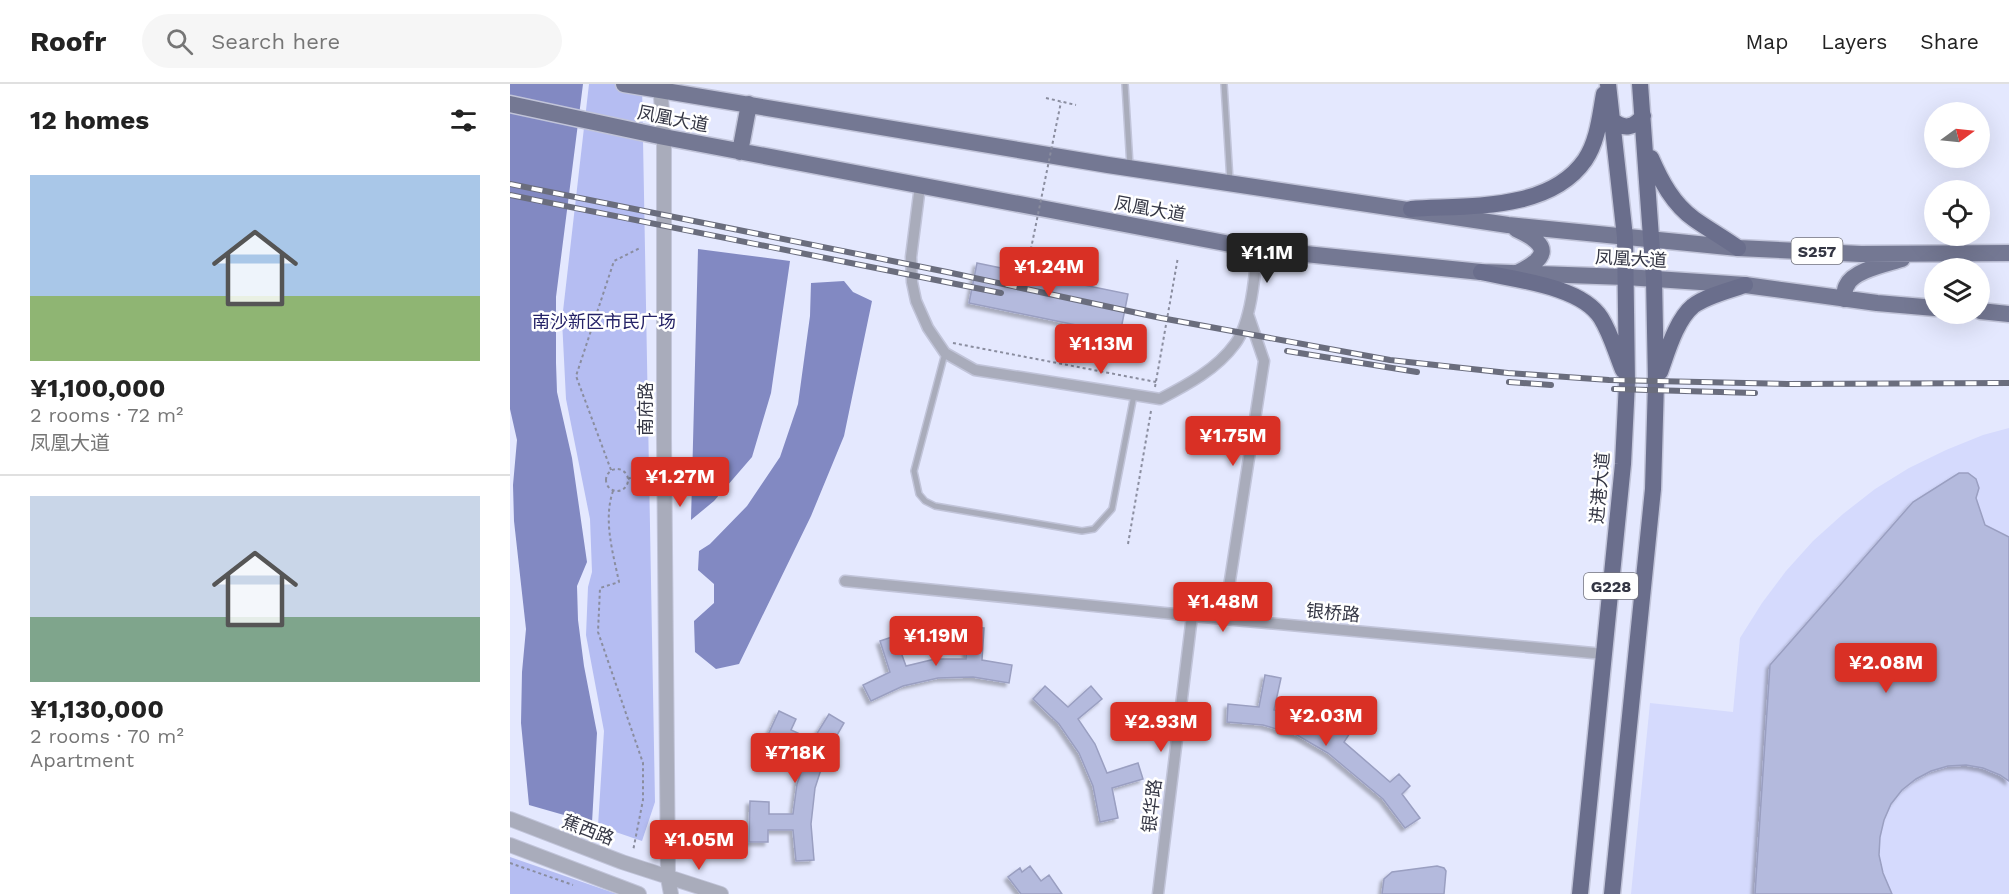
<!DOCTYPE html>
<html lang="en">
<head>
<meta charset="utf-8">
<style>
	body { margin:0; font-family:"Work Sans","Noto Sans SC",sans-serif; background:#f6f6f6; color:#222; height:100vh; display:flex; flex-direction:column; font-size:22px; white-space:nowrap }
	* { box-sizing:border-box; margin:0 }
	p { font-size:20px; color:#767676 }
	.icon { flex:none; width:33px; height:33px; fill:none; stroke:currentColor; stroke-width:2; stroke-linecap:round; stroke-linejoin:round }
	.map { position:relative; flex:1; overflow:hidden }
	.side { display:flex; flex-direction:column; background:#fff; width:510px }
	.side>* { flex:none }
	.needle { width:39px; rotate:75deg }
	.controls { position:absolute; left:1414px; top:18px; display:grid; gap:12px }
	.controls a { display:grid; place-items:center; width:66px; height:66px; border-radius:50%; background:#fff; box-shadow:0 6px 24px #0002; font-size:30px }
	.price { position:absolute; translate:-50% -51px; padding:0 14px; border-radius:6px; background:#d93025; color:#fff; font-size:20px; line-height:39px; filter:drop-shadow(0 2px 3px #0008) }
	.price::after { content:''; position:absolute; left:50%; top:36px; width:18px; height:14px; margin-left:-9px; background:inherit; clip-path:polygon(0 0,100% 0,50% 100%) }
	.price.on { background:#222; color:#fff }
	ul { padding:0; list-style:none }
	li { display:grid; align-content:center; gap:12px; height:318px; padding:0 30px }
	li+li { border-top:2px solid #e0e0e0 }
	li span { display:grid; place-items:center; height:186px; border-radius:0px; color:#555 }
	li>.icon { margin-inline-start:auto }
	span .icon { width:108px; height:108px; fill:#fffc; stroke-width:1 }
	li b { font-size:26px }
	h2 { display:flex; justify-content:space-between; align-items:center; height:72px; padding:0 30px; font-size:26px }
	header { display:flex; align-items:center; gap:36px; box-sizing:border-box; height:84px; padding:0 30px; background:#fff; border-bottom:2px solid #e0e0e0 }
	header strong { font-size:28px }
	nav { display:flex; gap:33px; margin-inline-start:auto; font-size:21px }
	.search { width:420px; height:54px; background:#f6f6f6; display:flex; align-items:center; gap:15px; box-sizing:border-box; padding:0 21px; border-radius:33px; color:#767676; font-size:22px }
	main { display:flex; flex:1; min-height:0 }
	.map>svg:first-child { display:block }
</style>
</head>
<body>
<header>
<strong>Roofr</strong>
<div class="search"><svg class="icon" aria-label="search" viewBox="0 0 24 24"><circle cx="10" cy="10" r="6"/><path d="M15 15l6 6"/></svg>Search here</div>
<nav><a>Map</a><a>Layers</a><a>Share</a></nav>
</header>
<main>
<section class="side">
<h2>12 homes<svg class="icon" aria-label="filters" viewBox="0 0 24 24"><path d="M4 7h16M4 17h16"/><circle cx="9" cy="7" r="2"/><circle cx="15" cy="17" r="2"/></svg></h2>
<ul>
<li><span style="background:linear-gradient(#a9c7e8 65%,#8fb573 0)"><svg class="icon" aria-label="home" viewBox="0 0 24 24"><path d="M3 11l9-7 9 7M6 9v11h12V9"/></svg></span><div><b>¥1,100,000</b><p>2 rooms · 72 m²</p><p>凤凰大道</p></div></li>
<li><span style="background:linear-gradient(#c9d6e8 65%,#7fa58c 0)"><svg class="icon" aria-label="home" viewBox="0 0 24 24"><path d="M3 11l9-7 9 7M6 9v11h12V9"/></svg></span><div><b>¥1,130,000</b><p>2 rooms · 70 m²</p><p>Apartment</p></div></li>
</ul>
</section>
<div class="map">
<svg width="1499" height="810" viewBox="0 0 1499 810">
	<defs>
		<filter id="shadow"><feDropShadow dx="-3.5" dy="3.5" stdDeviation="1.5" flood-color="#0004"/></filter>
	</defs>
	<rect width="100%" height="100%" fill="#e4e8fe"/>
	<path fill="#d5dafd" d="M1499 344V810H1121L1140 619 1223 628 1230 554 1252 519 1276 487 1303 457 1333 430 1365 405 1399 384 1436 366 1473 351Z"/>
	<path fill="#b5bdf2" d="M79 0H132L145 718 132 757 88 742 94 647 76 551 78 503 82 488 80 435 56 315 52 236Z
		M0 773 107 810H0Z"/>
	<path fill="#8289c2" d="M0 0H73L46 213V279L47 308 62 374 77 478 67 502 68 536 74 582 87 649 82 739 19 721 11 639 12 588 16 545 4 437 3 401 7 356 0 325Z
		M188 165 280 177 261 309 242 373 204 417 181 436Z
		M334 197 343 208 362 217 334 352 301 432 229 580 206 585 185 568 184 537 204 519V500L188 486 189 467 200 460 237 422 270 373 288 320 300 232 301 199Z"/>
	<path fill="#b4badd" stroke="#9a9fc1" stroke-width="1.5" filter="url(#shadow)" d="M467 179 618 210 610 250 459 219Z
		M1449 389H1458L1466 395 1469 404 1466 414 1475 441 1499 453V697L1490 691 1473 684 1456 681 1438 682 1421 687 1406 695 1392 706 1381 720 1374 736 1370 753 1369 771 1373 789 1382 810H1245L1260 581 1403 418Z
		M458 543 474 544 472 576 502 581 499 599 463 593 428 594 393 602 361 617 353 601 380 588 370 557 385 552 396 582 425 575H456Z
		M755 591 771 594 764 626 794 634 821 649 827 640 840 649 834 658 880 698 889 690 900 702 892 710 910 734 895 744 873 715 818 669 787 651 753 641 717 638 718 620 749 623Z
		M535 602 558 623 581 602 592 615 568 635 585 660 597 689 628 679 633 695 602 704 608 734 590 738 583 702 569 669 549 640 523 615Z
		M269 627 286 635 281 646 303 656 319 630 334 639 316 670 305 704 301 740 304 776 286 777 283 746H258V758H239L240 717 259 718V730H283L287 700 297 671 274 661 269 672 252 664Z
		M520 782 531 797 539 791 552 810H511L498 793 510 784 512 788Z
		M927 782 934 784 936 787 934 810H872L874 795 882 788Z"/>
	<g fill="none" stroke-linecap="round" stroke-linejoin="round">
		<defs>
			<path id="service" d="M615 0 620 82
				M714 0 720 97
				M435 269 404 387 409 410 415 417 425 422 572 447 584 445 602 425 624 311"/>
			<path id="minor" d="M410 102 401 173 402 198 406 217 418 244 435 269 465 286 650 315C677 301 707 285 725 260 741 239 745 192 747 165
				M335 497 714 535 1094 570
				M714 535 754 277 738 230
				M648 810 682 532"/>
			<path id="tertiary" d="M150 0 154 53V354L158 794 161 810
				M0 735 112 778 211 810
				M0 761 129 810"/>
			<path id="primary" d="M114 0 598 81 998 141 1228 164 1351 170 1499 169
				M0 20 154 53 747 165 971 188 1116 193 1235 201 1367 219 1425 224
				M230 68 239 20
				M1005 190C1038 174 1043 162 1006 145
				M1334 215C1335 210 1334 205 1337 201 1344 186 1377 180 1392 175
				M1470 227 1499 230"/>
			<path id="trunk" d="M1102 36C1114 46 1124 44 1133 32
				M1141 74C1151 97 1163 120 1184 135 1198 145 1214 154 1228 164
				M901 125C957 121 1039 128 1075 76 1088 57 1090 31 1094 10
				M971 188C1006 196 1071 202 1091 234 1101 250 1106 269 1113 286
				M1150 288C1157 269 1166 236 1183 222 1196 212 1220 206 1235 201
				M1070 810 1113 380 1117 298 1115 153 1098 0
				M1102 810 1143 405 1146 298 1144 195 1130 0"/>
		</defs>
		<use href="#service" stroke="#c1c4d9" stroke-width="8"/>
		<use href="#minor" stroke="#c1c4d9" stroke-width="13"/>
		<use href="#tertiary" stroke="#c1c4d9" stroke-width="16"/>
		<use href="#primary" stroke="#c1c4d9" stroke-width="19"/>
		<use href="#trunk" stroke="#c1c4d9" stroke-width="19"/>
		<path stroke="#8a8d9f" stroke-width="2" stroke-dasharray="3 3" stroke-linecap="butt" d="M536 14 566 21
			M443 259 646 298
			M645 303 668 173
			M96 396a11 11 0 1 1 22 0a11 11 0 1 1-22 0Z
			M101 386 66 292 104 177 130 164
			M118 395 139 385
			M103 407C93 436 103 469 109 498L90 504 88 548 133 679V716L123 767
			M618 460 641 327
			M0 779 63 801"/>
		<use href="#service" stroke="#a9acbb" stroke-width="5"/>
		<use href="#minor" stroke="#a9acbb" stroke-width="10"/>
		<use href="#tertiary" stroke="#a9acbb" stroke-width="14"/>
		<use href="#primary" stroke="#747893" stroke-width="16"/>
		<use href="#trunk" stroke="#6a6e8c" stroke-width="16"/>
		<defs>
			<path id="rail" d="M0 100 437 188 651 234 880 276 998 289 1099 296 1277 300 1499 299
				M0 111 491 209
				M777 267 907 288
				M999 298 1041 301
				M1104 305 1245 309"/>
		</defs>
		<use href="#rail" stroke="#6a6d7d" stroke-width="6"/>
		<use href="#rail" stroke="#fff" stroke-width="4" stroke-dasharray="11" stroke-linecap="butt"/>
		<path stroke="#8a8d9f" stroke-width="2" stroke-dasharray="3 3" stroke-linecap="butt" d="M516 189 551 18"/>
	</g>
	<g text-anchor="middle" stroke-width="5" stroke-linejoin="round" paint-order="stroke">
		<g fill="#fff" stroke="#71727c" stroke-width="1.5">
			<rect x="1281.5" y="154" width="51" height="26" rx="4.5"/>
			<rect x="1074" y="489" width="54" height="26" rx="4.5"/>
		</g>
		<g font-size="16" font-weight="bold" fill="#343644">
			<text x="1307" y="173">S257</text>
			<text x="1101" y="508">G228</text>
		</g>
		<g font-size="18" fill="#343644" stroke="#fff">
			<text transform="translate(163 35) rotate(11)" y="6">凤凰大道</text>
			<text transform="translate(640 125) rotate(10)" y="6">凤凰大道</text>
			<text transform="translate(1121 175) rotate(3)" y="6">凤凰大道</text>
			<text transform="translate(136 325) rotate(-90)" y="6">南府路</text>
			<text transform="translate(1090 404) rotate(-85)" y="6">进港大道</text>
			<text transform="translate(823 529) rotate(5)" y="6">银桥路</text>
			<text transform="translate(642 722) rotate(-83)" y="6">银华路</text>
			<text transform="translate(78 746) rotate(21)" y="6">蕉西路</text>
		</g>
		<g font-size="18" fill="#252367" stroke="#fff">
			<text x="94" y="244">南沙新区市民广场</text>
		</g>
	</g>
</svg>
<div class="controls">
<a><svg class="needle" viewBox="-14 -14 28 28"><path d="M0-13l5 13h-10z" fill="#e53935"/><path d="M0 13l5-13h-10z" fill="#767676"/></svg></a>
<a><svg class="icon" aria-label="locate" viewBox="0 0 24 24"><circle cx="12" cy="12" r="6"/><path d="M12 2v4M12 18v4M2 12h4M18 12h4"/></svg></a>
<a><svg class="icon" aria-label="layers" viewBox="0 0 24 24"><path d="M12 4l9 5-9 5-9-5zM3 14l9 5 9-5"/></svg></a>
</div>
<b class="price on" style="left:757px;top:200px">¥1.1M</b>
<b class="price" style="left:539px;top:214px">¥1.24M</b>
<b class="price" style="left:591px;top:291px">¥1.13M</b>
<b class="price" style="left:723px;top:383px">¥1.75M</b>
<b class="price" style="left:170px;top:424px">¥1.27M</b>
<b class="price" style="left:713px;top:549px">¥1.48M</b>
<b class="price" style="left:426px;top:583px">¥1.19M</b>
<b class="price" style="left:1376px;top:610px">¥2.08M</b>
<b class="price" style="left:816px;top:663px">¥2.03M</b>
<b class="price" style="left:651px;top:669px">¥2.93M</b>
<b class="price" style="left:285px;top:700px">¥718K</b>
<b class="price" style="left:189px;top:787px">¥1.05M</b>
</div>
</main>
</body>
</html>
